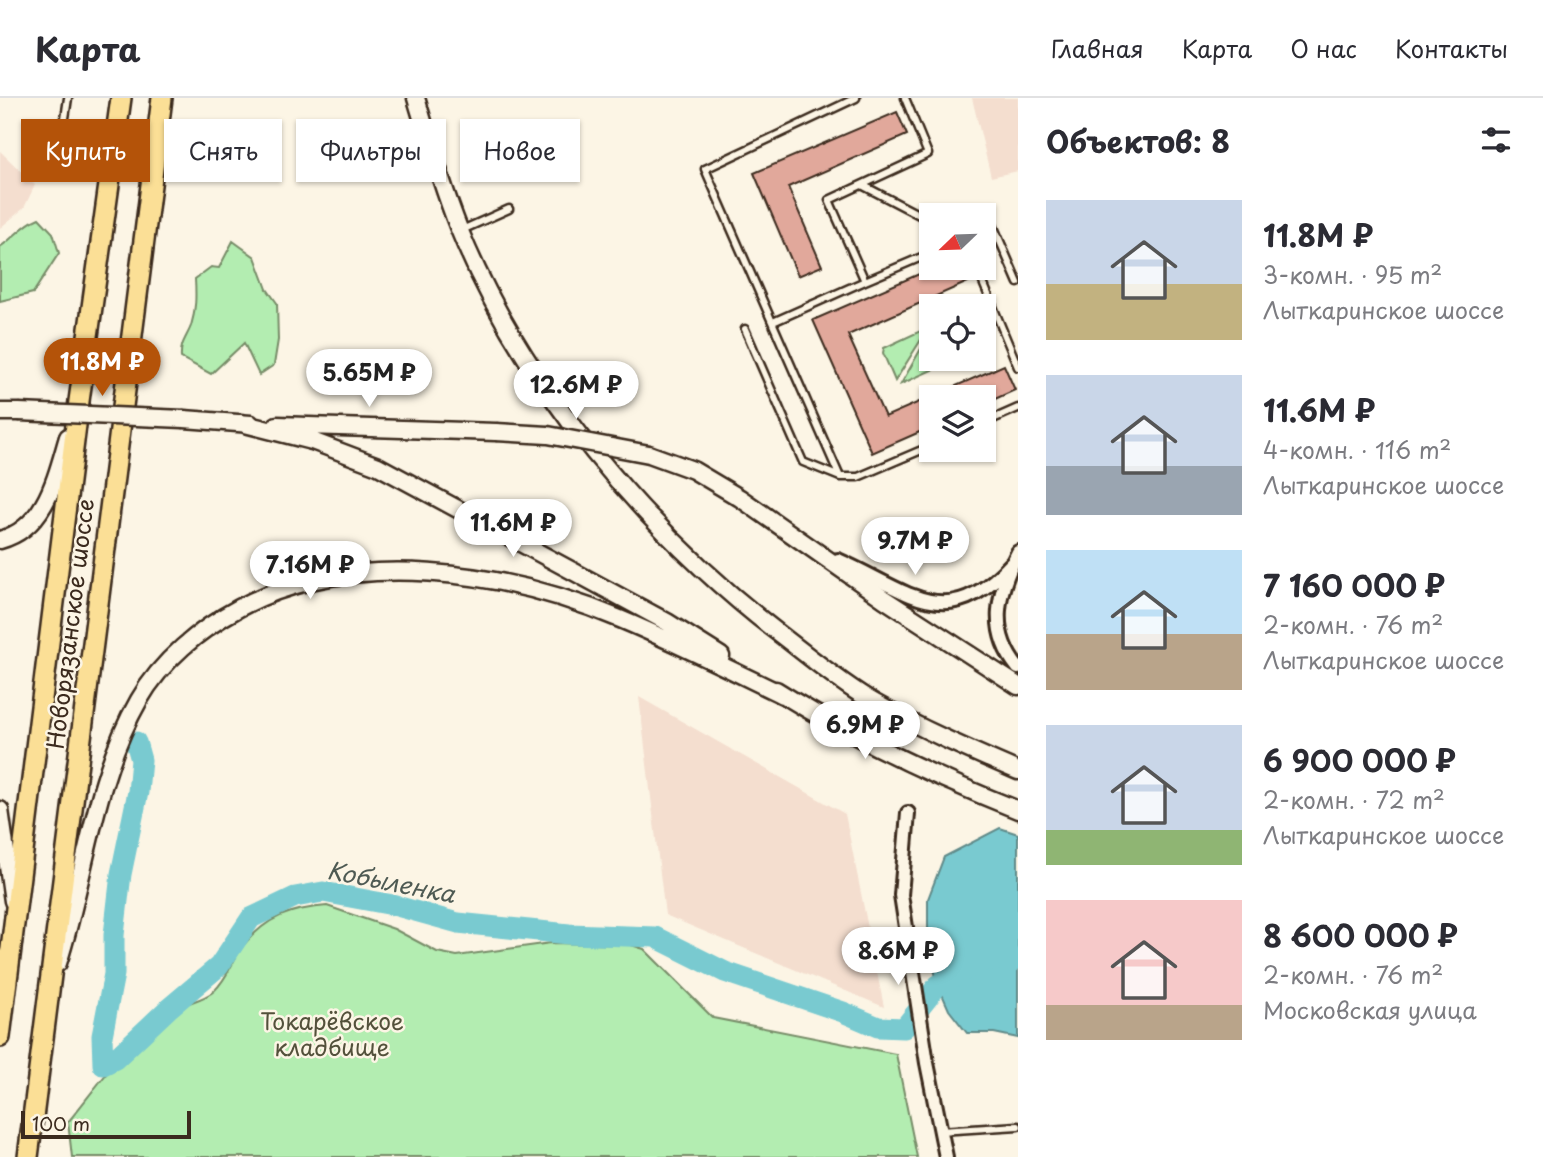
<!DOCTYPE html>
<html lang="ru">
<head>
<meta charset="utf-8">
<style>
	body { margin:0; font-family:"Playpen Sans",sans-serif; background:#f2f2f3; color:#2b2b33; height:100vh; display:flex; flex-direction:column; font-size:26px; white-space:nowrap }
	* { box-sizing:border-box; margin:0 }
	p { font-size:23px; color:#7c7c81 }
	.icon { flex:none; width:38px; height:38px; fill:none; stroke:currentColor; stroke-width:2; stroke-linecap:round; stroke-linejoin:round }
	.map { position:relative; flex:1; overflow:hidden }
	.side { display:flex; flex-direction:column; background:#fff; width:525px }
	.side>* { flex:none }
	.banner { position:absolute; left:21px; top:21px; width:665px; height:63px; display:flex; gap:14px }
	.needle { width:46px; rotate:247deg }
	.tools { position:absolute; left:919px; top:105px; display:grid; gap:14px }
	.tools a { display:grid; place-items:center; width:77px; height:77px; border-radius:0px; background:#fff; box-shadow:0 2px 5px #0004; font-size:35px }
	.scale { position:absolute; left:21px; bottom:18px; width:170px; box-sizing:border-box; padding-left:7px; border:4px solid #3b2a1e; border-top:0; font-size:19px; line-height:24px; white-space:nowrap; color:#3b2a1e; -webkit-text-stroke:5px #fcf5e5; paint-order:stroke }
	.price { position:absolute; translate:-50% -60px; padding:0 16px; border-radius:24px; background:#fff; color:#222; font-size:23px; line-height:46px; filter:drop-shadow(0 2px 4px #0008) }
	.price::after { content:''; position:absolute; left:50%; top:42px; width:21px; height:16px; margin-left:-10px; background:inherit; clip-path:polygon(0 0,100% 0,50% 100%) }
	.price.active { background:#b45309; color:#fff }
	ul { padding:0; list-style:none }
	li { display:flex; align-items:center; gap:21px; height:175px; padding:0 28px }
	li span { display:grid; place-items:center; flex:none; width:196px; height:140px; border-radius:0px; color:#555 }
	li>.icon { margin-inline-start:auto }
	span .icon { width:84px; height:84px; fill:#fffc; stroke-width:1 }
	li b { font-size:30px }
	h2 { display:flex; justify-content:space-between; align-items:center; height:84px; padding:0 28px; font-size:30px }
	.chip { padding:0 24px; border-radius:0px; background:#fff; box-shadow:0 2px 5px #0004; font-size:24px; line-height:63px }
	.chip.active { background:#b45309; color:#fff }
	header { display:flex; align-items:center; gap:42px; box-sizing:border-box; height:98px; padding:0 35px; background:#fff; border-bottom:2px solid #e1e1e2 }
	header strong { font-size:33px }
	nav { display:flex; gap:38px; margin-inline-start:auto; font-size:24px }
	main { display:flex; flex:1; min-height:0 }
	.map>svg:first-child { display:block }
</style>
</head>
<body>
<header>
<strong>Карта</strong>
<nav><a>Главная</a><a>Карта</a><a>О нас</a><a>Контакты</a></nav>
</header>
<main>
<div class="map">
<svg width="1018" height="1059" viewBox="0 0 1018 1059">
	<rect width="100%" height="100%" fill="#fcf5e5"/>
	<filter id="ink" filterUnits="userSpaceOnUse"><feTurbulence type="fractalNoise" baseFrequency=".0143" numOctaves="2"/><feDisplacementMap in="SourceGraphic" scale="14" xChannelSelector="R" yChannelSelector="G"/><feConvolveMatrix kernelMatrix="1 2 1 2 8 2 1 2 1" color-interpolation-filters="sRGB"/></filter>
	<g filter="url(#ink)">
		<path fill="#f4decf" d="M972 0H1018V73L991 79Z
			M0 53 35 87 24 110 0 130Z
			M639 599 845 716 884 909 665 817Z"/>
		<path fill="#b3edb1" stroke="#778c68" stroke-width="2" d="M39 120 53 135 59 155 33 195 0 203V149C15 139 22 127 39 120Z
			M233 143 255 159 267 191 277 205 278 242 274 267 259 277 244 245 211 276 181 260C180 245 186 241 191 228 196 212 196 198 195 181L211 169 219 170Z
			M929 229 895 283 883 255 884 250Z
			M931 233V261H941L943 267 901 286Z
			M327 808 394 831 437 854 457 858 551 845 631 847 644 851 713 920 896 956 917 1059H72L68 1024C100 985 131 938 175 911 187 904 204 902 214 893 228 880 232 863 243 848 267 818 291 811 327 808Z"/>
		<path fill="#79cad0" stroke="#608a89" stroke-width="2" d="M1000 730 1018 736V940L994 935H967L949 912 938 887 928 847V801L944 759Z"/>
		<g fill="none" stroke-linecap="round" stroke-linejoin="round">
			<path stroke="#79cad0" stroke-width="21" d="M136 644 141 662 138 694 121 776 114 837V876L102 938 103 967 115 961 168 911 219 868 251 820 295 799 323 794 393 807 458 825 569 836 655 839 725 874 843 914 878 929 904 930 938 887 985 862 1018 861"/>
		</g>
		<path fill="#e1a89b" stroke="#3b2a1e" stroke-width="2" d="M897 14 907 37 788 89 822 168 798 178 754 75Z
			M41 36 51 46 38 60 27 50Z
			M933 170H962L968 184 848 237 885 319 1004 267 1015 292 984 306V299H931V329L872 355 813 222Z"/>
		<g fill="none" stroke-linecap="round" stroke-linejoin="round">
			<defs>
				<path id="service" d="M856 0 705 71 840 379H858L931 348
					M905 0 928 56 829 102 865 183 931 155
					M64 27 68 0
					M862 87 931 123
					M462 132 509 111
					M984 132 993 127 1018 185
					M977 170 1018 269
					M773 224 865 183
					M745 231 803 364 840 379
					M984 325 1018 310
					M940 1033 1018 1028"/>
				<path id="minor" d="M1018 454C997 495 988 533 1018 570
					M838 462C913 495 946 537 1013 464
					M908 715 901 797 927 965 946 1059"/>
				<path id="secondary" d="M416 0C429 44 442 88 459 131 522 287 648 435 781 537 811 560 842 586 875 605 921 631 969 652 1018 673
					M0 314H19
					M184 321 251 326
					M241 325 312 343 378 368 667 524 721 558
					M277 327 496 334
					M649 356 693 372 740 400 884 501 1018 588
					M0 442C46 430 56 379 68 339
					M776 592C852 640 935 679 1018 712
					M0 712 13 803
					M58 865C86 778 93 682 139 602 161 563 200 531 239 510 353 449 506 473 620 521 675 544 729 571 783 597"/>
				<path id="trunk" d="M0 939 79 303 121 0
					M28 1059 162 0"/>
			</defs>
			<use href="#service" stroke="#3b2a1e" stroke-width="11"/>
			<use href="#minor" stroke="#3b2a1e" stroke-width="18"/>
			<use href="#secondary" stroke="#3b2a1e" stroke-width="21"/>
			<use href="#trunk" stroke="#3b2a1e" stroke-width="24"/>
			<use href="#service" stroke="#fcf5e5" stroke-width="6"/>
			<use href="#minor" stroke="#fcf5e5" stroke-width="12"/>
			<use href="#secondary" stroke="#fcf5e5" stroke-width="16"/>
			<use href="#trunk" stroke="#fbdf96" stroke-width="19"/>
			<defs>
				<path id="secondary-bridge" d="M19 314 184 321
					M496 334 548 337 649 356"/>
			</defs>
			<use href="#secondary-bridge" stroke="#3b2a1e" stroke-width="21" stroke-linecap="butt"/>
			<use href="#secondary-bridge" stroke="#fcf5e5" stroke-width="16"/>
		</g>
	</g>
	<g text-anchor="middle" stroke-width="5" stroke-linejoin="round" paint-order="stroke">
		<g font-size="23" fill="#3b2a1e" stroke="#fcf5e5">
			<text transform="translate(71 526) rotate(-83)" y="8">Новорязанское шоссе</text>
		</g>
		<g font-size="23" fill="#53513b" stroke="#fcf5e5">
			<text x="332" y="932">Токарёвское<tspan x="332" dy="26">кладбище</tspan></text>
		</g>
		<g font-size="24" font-style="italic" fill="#4e5a53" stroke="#fcf5e5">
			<text transform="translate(391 785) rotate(11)" y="8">Кобыленка</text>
		</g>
	</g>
</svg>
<div class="tools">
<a><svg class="needle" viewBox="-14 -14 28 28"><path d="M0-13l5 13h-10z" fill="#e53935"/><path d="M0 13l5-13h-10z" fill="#7c7c81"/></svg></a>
<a><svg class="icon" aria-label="locate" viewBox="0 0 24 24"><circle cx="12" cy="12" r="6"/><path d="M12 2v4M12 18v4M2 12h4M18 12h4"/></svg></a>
<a><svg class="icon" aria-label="layers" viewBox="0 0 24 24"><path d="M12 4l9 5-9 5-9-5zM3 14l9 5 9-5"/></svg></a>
</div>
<div class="scale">100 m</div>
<b class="price active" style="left:102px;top:300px">11.8M ₽</b>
<b class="price" style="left:369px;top:311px">5.65M ₽</b>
<b class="price" style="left:576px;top:323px">12.6M ₽</b>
<b class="price" style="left:513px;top:461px">11.6M ₽</b>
<b class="price" style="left:915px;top:479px">9.7M ₽</b>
<b class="price" style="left:310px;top:503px">7.16M ₽</b>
<b class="price" style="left:865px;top:663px">6.9M ₽</b>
<b class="price" style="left:898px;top:889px">8.6M ₽</b>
<div class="banner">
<a class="chip active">Купить</a>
<a class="chip">Снять</a>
<a class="chip">Фильтры</a>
<a class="chip">Новое</a>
</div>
</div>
<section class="side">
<h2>Объектов: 8<svg class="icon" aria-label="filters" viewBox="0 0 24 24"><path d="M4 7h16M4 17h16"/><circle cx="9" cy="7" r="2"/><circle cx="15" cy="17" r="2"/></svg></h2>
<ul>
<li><span style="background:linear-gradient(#c9d6e8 60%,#c2b280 0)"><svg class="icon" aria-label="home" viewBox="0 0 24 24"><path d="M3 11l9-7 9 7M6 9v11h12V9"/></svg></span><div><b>11.8M ₽</b><p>3-комн. · 95 m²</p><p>Лыткаринское шоссе</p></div></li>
<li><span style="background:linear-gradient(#c9d6e8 65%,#9aa5b1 0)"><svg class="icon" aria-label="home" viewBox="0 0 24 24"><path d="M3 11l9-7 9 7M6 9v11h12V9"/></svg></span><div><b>11.6M ₽</b><p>4-комн. · 116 m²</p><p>Лыткаринское шоссе</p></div></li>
<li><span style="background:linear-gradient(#bfe0f5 60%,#b9a48a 0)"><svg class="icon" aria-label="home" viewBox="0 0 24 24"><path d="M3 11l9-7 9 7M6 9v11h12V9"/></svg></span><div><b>7 160 000 ₽</b><p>2-комн. · 76 m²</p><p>Лыткаринское шоссе</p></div></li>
<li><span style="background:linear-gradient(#c9d6e8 75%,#8fb573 0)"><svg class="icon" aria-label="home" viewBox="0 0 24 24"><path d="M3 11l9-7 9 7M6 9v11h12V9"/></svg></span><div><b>6 900 000 ₽</b><p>2-комн. · 72 m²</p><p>Лыткаринское шоссе</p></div></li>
<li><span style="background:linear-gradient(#f6c9c9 75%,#b9a48a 0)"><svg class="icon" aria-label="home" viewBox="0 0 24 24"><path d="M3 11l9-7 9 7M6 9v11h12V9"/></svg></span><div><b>8 600 000 ₽</b><p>2-комн. · 76 m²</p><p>Московская улица</p></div></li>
</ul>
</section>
</main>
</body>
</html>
